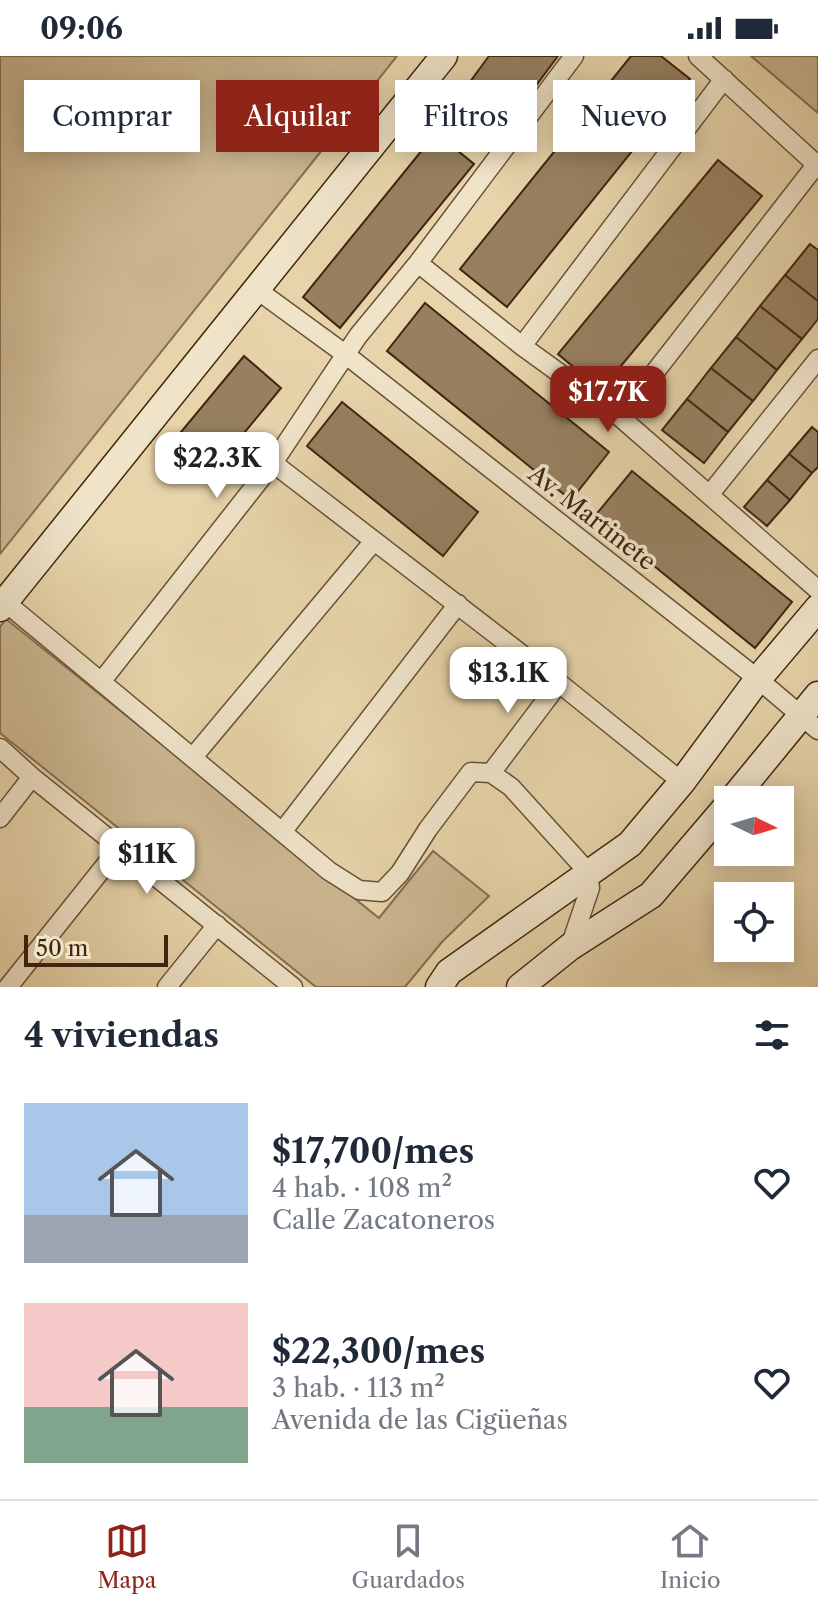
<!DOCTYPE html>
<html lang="es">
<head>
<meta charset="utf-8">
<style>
	body { margin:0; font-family:"Libre Caslon Text",serif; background:#f6f6f7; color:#1f2937; height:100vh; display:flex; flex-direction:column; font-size:30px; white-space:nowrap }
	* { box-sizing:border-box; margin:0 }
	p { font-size:26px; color:#747a83 }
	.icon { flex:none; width:44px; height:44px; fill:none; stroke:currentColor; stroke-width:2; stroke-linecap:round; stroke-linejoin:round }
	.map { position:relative; height:931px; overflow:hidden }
	.sheet { display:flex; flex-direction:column; background:#fff; flex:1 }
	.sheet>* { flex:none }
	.top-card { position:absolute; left:24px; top:24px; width:770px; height:72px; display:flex; gap:16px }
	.needle { width:52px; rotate:95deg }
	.fabs { position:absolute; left:714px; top:730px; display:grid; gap:16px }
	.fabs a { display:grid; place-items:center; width:80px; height:80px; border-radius:0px; background:#fff; box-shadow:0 4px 20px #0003; font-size:40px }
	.scale { position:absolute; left:24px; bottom:20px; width:144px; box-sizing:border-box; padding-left:8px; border:4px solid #41250f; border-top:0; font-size:22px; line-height:28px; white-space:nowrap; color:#41250f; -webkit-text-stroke:6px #efe3c8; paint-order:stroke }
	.price { position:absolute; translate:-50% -68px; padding:0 18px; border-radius:16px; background:#fff; color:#222; font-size:26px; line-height:52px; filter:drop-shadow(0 2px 4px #0008) }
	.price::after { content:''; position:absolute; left:50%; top:48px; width:24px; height:18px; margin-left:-12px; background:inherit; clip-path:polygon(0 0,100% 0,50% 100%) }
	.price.on { background:#8f2418; color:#fff }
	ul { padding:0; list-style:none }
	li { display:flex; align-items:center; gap:24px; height:200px; padding:0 24px }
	li span { display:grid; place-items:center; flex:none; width:224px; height:160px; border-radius:0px; color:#555 }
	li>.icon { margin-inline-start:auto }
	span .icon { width:96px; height:96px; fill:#fffc; stroke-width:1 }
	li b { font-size:34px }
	h2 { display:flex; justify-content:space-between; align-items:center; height:96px; padding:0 24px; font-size:34px }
	.tag { padding:0 28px; border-radius:0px; background:#fff; box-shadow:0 4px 20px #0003; font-size:28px; line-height:72px }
	.tag.on { background:#8f2418; color:#fff }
	.status { display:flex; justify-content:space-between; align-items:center; height:56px; padding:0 40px; background:#fff; direction:ltr }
	.status svg { height:22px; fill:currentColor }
	.menu { display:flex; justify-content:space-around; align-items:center; height:112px; border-top:2px solid #e0e1e3; background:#fff; font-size:22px; color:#747a83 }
	.menu a { display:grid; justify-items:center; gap:4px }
	.menu .on { color:#8f2418 }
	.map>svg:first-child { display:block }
</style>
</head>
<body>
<div class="status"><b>09:06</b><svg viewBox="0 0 49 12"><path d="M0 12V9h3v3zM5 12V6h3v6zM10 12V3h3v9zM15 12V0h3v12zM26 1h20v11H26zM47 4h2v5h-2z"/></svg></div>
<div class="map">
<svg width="818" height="931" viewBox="0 0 818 931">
	<rect width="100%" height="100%" fill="#e7d4aa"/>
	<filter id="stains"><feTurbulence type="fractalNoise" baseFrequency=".0025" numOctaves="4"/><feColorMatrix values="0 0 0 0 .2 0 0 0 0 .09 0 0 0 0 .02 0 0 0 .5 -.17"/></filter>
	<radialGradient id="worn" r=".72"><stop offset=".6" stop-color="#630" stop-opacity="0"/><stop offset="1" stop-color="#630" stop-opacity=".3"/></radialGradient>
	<path fill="#cbb690" stroke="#866e50" stroke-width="2" d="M0 0H397L0 498Z
		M751 0H818V57Z
		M6 563 379 862 433 795 489 840 442 886 405 931H316L0 677V571Z"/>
	<path fill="#978060" stroke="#41250f" stroke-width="2" d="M489 0H558L500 78 456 45Z
		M631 0H661L690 23 507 251 460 213Z
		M436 77 474 108 340 272 303 241Z
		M718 104 762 140 601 334 558 298Z
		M810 188 818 194V245L785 219Z
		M785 219 818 245V263L802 283 760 250Z
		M425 247 609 396 571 444 387 295Z
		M760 250 802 283 777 314 736 281Z
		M736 281 777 314 753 345 711 312Z
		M244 300 281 332 204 426 166 394Z
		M711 312 753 345 728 376 687 343Z
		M687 343 728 376 704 407 662 374Z
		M342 346 478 456 443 500 307 390Z
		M812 371 818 376V411L812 417 789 398Z
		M789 398 812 417 790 444 767 424Z
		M632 415 792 546 755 592 594 461Z
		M767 424 790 444 767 470 744 451Z"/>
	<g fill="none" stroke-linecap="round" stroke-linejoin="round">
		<defs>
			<path id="street" d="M698 0 818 110
				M418 207 522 290 620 361 818 534
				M256 233 345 298 758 623 818 674
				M522 290 724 23
				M620 361 816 109
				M273 407 559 627 682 726
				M710 438 818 303
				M5 546 329 815 359 834 382 836 400 817 428 773 471 716 491 717 511 731 588 816 590 832 570 891
				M101 626 273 407 358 280 418 207 574 0
				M0 692 32 721 0 762
				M193 701 374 485
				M491 717 559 627
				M32 721 293 931
				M282 776 458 548
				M8 931 119 792
				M167 931 217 869"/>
			<path id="secondary" d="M0 552 444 0
				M732 744 818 639
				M439 931 449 916 630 788 682 726 758 623 818 552
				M520 931 570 891 651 839 728 749"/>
		</defs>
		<use href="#street" stroke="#6a5136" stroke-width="21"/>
		<use href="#secondary" stroke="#41250f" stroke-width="29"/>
		<use href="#street" stroke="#efe3c8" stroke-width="18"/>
		<use href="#secondary" stroke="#efe3c8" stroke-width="26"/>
	</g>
	<g text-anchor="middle" stroke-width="7" stroke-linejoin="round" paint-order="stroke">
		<g font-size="24" fill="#41250f" stroke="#efe3c8">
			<text transform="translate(592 462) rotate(38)" y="8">Av. Martinete</text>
		</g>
	</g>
	<rect width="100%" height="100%" filter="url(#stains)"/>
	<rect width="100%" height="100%" fill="url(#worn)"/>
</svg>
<div class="fabs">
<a><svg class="needle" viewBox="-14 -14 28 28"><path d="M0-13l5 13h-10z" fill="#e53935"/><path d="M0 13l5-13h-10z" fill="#747a83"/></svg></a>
<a><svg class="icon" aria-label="locate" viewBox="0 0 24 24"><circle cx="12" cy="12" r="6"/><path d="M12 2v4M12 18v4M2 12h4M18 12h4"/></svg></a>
</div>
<div class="scale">50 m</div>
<b class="price on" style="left:608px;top:378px">$17.7K</b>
<b class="price" style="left:217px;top:444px">$22.3K</b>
<b class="price" style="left:508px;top:659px">$13.1K</b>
<b class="price" style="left:147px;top:840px">$11K</b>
<div class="top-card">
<a class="tag">Comprar</a>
<a class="tag on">Alquilar</a>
<a class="tag">Filtros</a>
<a class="tag">Nuevo</a>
</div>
</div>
<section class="sheet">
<h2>4 viviendas<svg class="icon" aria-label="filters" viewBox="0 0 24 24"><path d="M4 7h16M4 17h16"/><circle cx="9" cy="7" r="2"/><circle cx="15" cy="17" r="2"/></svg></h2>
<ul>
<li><span style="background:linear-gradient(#a9c7e8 70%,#9aa5b1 0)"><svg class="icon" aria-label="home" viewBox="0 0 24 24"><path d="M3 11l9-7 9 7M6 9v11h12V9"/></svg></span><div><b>$17,700/mes</b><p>4 hab. · 108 m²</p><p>Calle Zacatoneros</p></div><svg class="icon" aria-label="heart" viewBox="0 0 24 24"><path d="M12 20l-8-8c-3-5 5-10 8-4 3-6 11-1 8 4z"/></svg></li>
<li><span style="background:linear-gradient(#f6c9c9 65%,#7fa58c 0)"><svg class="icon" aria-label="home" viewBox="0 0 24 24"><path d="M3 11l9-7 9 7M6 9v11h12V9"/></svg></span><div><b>$22,300/mes</b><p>3 hab. · 113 m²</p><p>Avenida de las Cigüeñas</p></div><svg class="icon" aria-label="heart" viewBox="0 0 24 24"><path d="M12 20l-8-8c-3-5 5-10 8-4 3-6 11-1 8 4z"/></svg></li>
</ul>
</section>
<nav class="menu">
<a class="on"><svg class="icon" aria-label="map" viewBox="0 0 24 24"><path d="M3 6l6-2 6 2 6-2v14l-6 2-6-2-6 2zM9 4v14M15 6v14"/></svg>Mapa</a>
<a><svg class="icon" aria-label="saved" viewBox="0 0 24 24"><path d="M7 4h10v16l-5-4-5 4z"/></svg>Guardados</a>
<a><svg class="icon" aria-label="home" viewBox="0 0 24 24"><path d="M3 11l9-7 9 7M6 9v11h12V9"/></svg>Inicio</a>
</nav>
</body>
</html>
